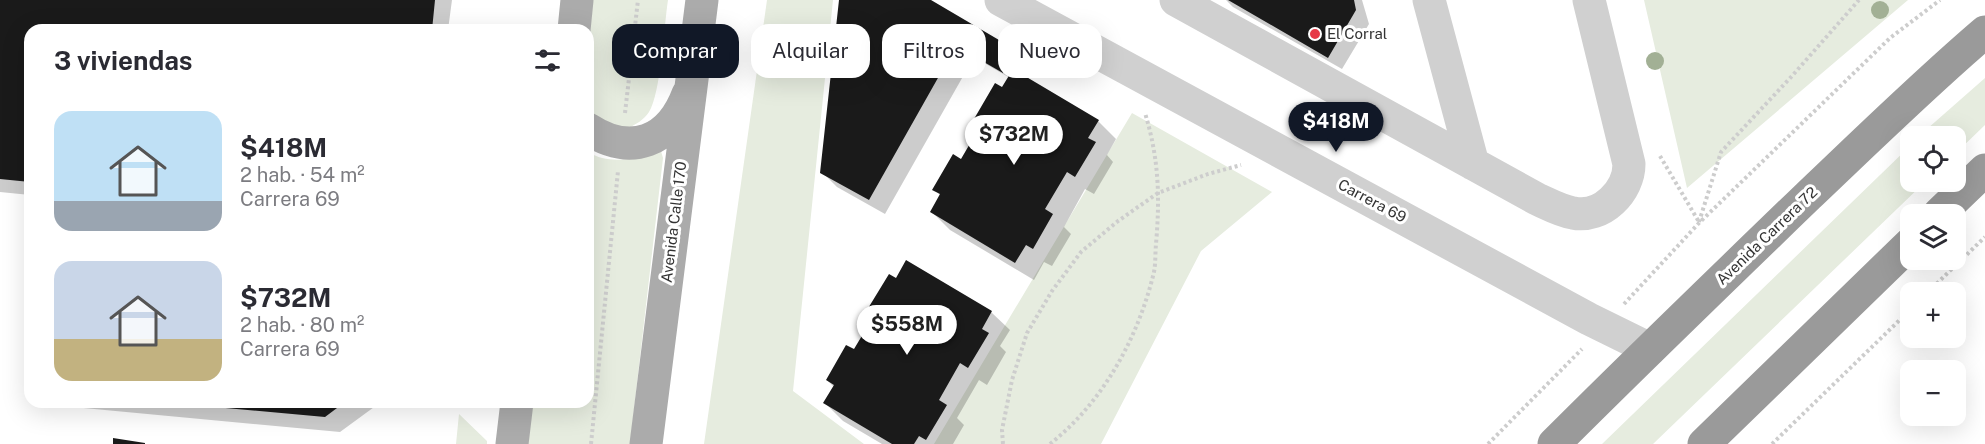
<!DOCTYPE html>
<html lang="es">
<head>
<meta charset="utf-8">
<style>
	body { margin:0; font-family:"Public Sans",sans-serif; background:#f2f2f3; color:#2b2b33; height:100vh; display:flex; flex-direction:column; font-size:22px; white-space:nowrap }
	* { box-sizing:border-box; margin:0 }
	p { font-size:20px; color:#7c7c81 }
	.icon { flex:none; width:33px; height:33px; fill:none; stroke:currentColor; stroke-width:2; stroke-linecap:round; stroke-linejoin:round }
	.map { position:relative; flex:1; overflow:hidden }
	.panel { position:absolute; left:24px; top:24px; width:570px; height:384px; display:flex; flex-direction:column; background:#fff; border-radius:18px; box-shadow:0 6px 24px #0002 }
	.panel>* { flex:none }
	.hud { position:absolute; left:612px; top:24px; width:570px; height:54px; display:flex; gap:12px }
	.tools { position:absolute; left:1900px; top:126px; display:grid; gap:12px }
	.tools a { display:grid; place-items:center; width:66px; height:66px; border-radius:12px; background:#fff; box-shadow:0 6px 24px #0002; font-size:30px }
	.price { position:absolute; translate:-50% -51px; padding:0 14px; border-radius:21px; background:#fff; color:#222; font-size:20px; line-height:39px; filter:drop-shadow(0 2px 3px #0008) }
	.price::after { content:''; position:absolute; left:50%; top:36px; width:18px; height:14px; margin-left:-9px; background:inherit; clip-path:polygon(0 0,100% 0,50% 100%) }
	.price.selected { background:#111827; color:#fff }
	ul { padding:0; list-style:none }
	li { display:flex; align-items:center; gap:18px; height:150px; padding:0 30px }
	li span { display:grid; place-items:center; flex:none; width:168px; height:120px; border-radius:18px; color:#555 }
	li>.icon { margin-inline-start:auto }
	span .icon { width:72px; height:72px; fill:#fffc; stroke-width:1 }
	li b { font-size:26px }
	h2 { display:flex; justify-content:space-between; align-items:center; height:72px; padding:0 30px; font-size:26px }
	.pill { padding:0 21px; border-radius:18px; background:#fff; box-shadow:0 6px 24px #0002; font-size:21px; line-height:54px }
	.pill.selected { background:#111827; color:#fff }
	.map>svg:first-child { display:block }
</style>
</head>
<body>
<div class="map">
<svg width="1985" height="444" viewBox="0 0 1985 444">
	<rect width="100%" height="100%" fill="#fff"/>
	<path fill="#e6ecdf" d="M593 0H668C664 25 661 93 649 112 644 120 636 124 627 129L595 121 588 111V53Z
		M767 0H833L793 391 864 444H704Z
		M1644 0H1908L1687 188Z
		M1985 78V125L1956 153V136H1919Z
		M1132 113 1272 192 1201 251 1101 444H934Z
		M1911 145V182H1925L1653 444H1602Z
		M661 151 663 158 630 444H528L533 402H588V152C611 166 637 158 661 151Z
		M459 414 487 441V444H456Z"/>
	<path fill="#0003" d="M0 0H452L448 30H30V195L0 192Z
		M840 0H928L1015 51 1019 55 1011 70 1098 121 1116 139 1107 155 1113 162 1094 194 1085 189 1064 227 1071 234 1052 266 1044 262 1034 280 950 230 932 212 941 196 934 189 961 161 983 125 976 118 1003 89 1010 78 974 57 885 214 837 187 822 172Z
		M1226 0H1362L1369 24 1342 69 1233 7Z
		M869 309 991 312 1010 330 1000 346 1006 352 987 385 979 380 957 418 964 425 953 444H882L843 421 825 403 834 387 827 380 855 352 876 316Z
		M69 402H381L340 432 73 407Z"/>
	<path fill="#1a1a1a" d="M0 0H435L432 30H30V182L0 179Z
		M839 0H931L1016 50 1003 73 956 46 869 200 820 173Z
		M1228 0H1354L1356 10 1328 58Z
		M1013 69 1099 120 1088 138 1096 142 1075 177 1067 172 1045 209 1053 214 1033 249 1026 245 1015 263 930 212 940 194 932 190 953 154 961 159 982 123 974 119 995 83 1002 87Z
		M906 260 992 311 982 329 989 333 968 368 960 363 939 400 947 405 926 440 919 436 914 444H892L823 403 834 385 826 380 846 345 854 349 875 314 867 310 889 274 896 278Z
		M181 402H345L325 417 181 404Z
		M113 438 145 443V444H113Z"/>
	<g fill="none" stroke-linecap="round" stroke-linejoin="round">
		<path stroke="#cdcdcd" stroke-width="4" stroke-dasharray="3 3" stroke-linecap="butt" d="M625 113 638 0
			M1660 156 1699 222
			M1699 222 1721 152 1792 76 1859 0
			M1928 292 1985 237
			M1624 304 1699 223 1890 38 1940 0
			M591 444 618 171
			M1003 444 1002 430 1012 380 1027 333 1052 291 1081 252 1118 221 1158 193 1208 174 1241 165
			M1050 444C1102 403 1137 340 1153 276 1156 266 1155 254 1156 244 1160 197 1159 159 1145 113
			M1488 444 1582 349
			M1772 444 1911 309"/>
		<path stroke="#d0d0d0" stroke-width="33" d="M1001 0 1589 319 1650 349
			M1176 0 1537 199C1548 204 1561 211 1573 213 1602 219 1629 191 1629 164L1589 0
			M1429 0 1473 164"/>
		<path stroke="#ababab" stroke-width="33" d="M574 30 577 0
			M588 129C631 157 670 142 688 94
			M512 444 517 402
			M646 444 702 0"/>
		<path stroke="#9a9a9a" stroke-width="33" d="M1939 214 1985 170
			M1554 444C1638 360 1723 278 1808 196 1866 141 1924 84 1985 32
			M1704 444 1911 243"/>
	</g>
	<g fill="#a2b095">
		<circle cx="1880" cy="10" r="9"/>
		<circle cx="1655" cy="61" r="9"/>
	</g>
	<circle fill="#e63946" stroke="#fff" stroke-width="2" cx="1315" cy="34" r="6"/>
	<g text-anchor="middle" stroke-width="6" stroke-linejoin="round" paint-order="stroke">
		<g font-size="15" fill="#333" stroke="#fff" text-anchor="start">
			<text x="1327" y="39">El Corral</text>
		</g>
		<g font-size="15" fill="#333" stroke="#fff">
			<text transform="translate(1372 201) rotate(28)" y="5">Carrera 69</text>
			<text transform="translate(674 222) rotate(-83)" y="5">Avenida Calle 170</text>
			<text transform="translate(1767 236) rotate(-44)" y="5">Avenida Carrera 72</text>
		</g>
	</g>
</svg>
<div class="tools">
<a><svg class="icon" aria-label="locate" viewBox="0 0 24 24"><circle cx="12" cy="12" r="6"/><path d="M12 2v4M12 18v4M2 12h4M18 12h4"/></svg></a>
<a><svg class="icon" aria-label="layers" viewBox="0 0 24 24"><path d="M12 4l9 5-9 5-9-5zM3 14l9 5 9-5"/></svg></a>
<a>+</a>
<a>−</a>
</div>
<b class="price selected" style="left:1336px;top:153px">$418M</b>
<b class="price" style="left:1014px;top:166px">$732M</b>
<b class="price" style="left:907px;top:356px">$558M</b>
<div class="hud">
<a class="pill selected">Comprar</a>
<a class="pill">Alquilar</a>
<a class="pill">Filtros</a>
<a class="pill">Nuevo</a>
</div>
<section class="panel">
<h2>3 viviendas<svg class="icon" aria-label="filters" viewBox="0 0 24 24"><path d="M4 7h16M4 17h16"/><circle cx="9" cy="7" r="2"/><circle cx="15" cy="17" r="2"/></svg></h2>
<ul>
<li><span style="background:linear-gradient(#bfe0f5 75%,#9aa5b1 0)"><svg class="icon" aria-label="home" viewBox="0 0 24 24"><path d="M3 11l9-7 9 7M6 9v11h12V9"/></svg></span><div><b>$418M</b><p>2 hab. · 54 m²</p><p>Carrera 69</p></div></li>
<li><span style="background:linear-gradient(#c9d6e8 65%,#c2b280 0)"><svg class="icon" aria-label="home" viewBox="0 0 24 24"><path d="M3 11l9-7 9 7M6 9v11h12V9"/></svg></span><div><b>$732M</b><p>2 hab. · 80 m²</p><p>Carrera 69</p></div></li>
</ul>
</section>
</div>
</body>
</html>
